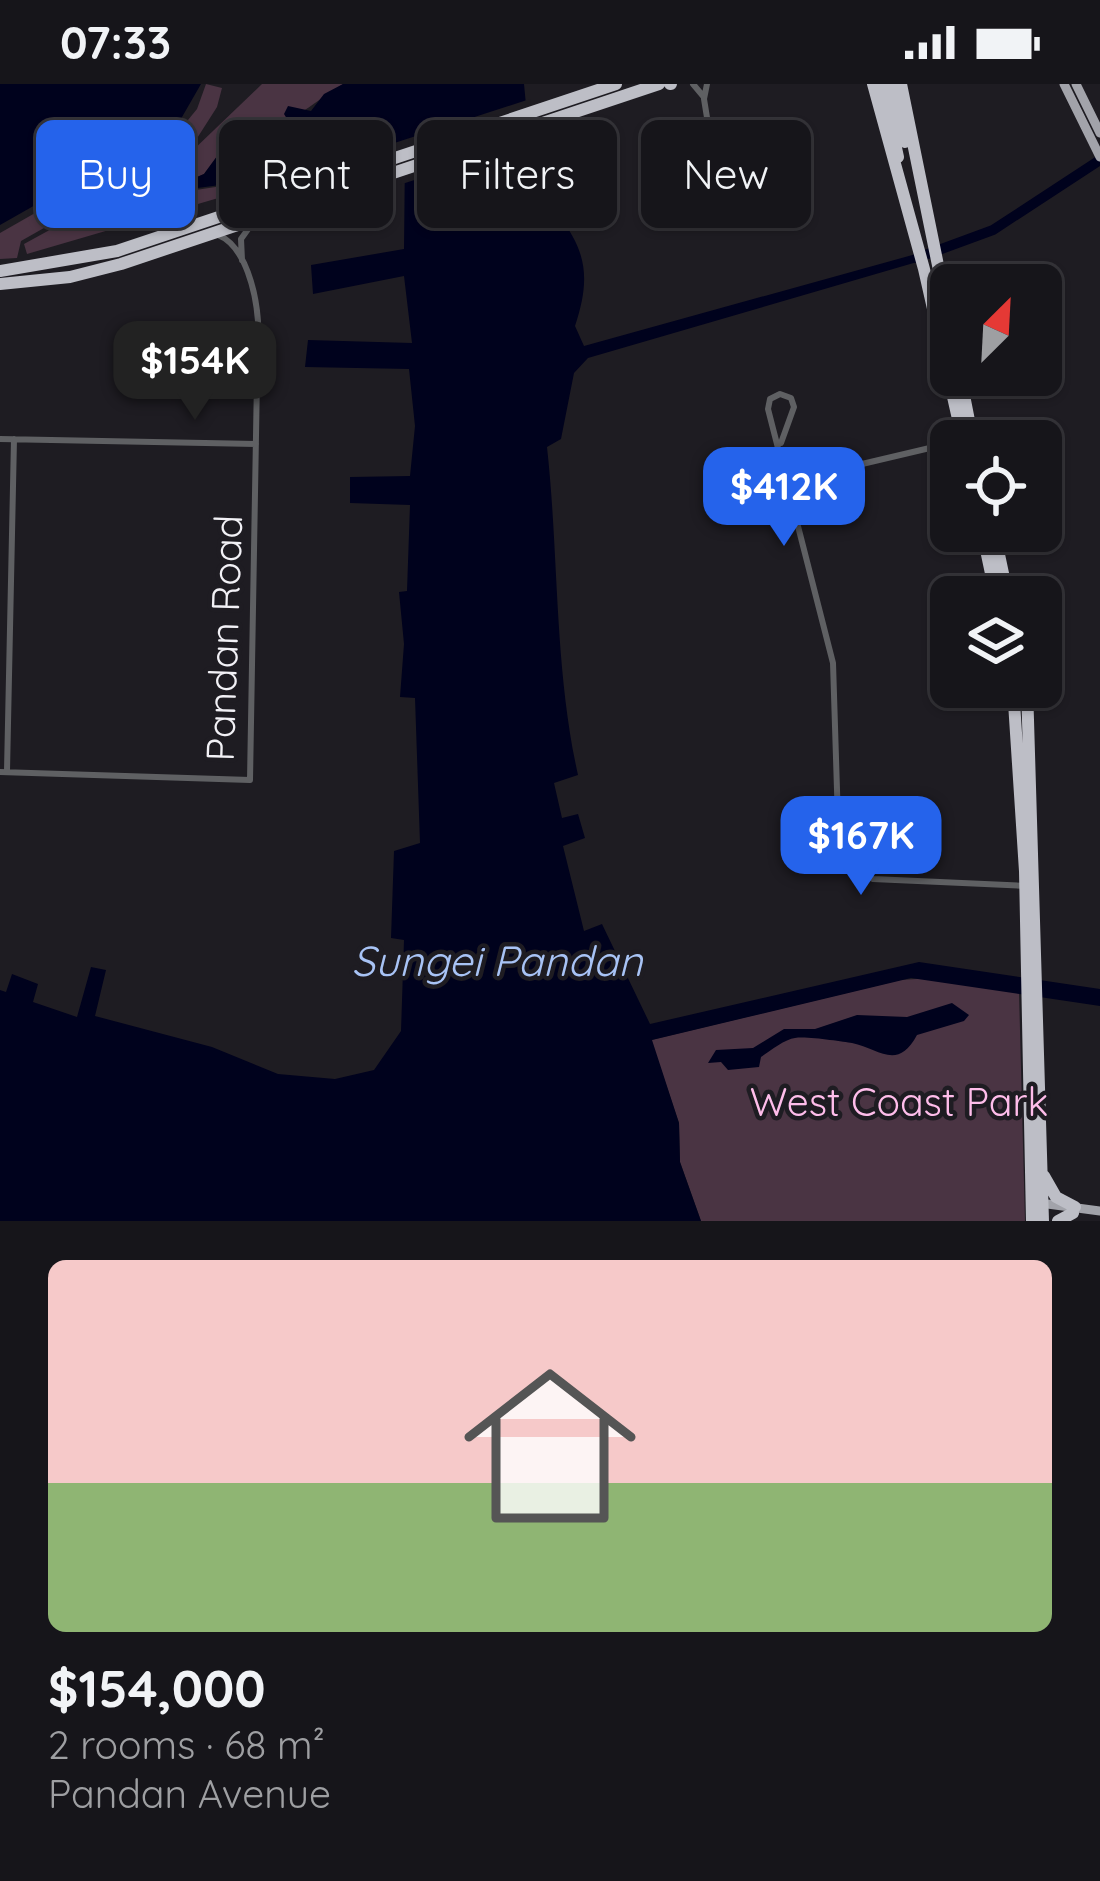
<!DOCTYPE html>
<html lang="en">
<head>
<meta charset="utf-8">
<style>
	body { margin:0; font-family:Quicksand,sans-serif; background:#232227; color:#f1f3f6; height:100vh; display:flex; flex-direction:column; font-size:45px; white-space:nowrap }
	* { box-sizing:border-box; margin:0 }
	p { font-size:39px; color:#9e9fa2 }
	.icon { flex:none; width:66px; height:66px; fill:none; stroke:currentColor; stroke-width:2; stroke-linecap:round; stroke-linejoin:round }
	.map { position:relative; height:1137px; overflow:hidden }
	.panel { display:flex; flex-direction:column; background:#16151a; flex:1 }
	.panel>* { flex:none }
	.guide { position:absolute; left:36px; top:36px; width:1029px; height:108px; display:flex; gap:24px }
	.needle { width:78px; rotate:24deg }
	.buttons { position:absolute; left:930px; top:180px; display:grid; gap:24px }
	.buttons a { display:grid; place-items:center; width:132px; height:132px; border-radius:18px; background:#16151a; box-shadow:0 3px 9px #0004,0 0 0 3px #353439; font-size:60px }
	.price { position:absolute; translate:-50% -102px; padding:0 27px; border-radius:24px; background:#2563eb; color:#fff; font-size:39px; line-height:78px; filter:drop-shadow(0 3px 6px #0008) }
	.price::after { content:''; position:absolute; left:50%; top:72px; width:36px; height:27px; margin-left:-18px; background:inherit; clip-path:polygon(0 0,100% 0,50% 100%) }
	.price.current { background:#222; color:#fff }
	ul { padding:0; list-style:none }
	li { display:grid; align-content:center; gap:24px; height:636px; padding:0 48px }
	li+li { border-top:3px solid #353439 }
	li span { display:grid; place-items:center; height:372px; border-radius:18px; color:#555 }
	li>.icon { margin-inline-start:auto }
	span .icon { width:216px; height:216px; fill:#fffc; stroke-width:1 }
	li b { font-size:51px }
	.chip { padding:0 42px; border-radius:18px; background:#16151a; box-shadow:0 3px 9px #0004,0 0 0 3px #353439; font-size:42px; line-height:108px }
	.chip.current { background:#2563eb; color:#fff }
	.status { display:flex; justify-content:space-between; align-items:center; height:84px; padding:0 60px; background:#16151a; direction:ltr }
	.status svg { height:33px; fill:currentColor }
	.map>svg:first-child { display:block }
</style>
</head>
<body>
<div class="status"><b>07:33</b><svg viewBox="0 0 49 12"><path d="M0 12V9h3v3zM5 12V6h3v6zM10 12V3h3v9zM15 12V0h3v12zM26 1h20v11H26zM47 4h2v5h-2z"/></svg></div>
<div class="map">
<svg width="1100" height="1137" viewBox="0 0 1100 1137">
	<rect width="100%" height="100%" fill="#1e1c22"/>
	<path fill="#4a3443" d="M206 0 222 4 217 23 194 59 21 157 17 174 0 175V149L179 47 197 25Z
		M262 0H343C300 27 292 44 237 45L204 90 160 110C181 107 204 106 225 101 275 88 312 52 366 71L27 170 24 160 190 69Z
		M933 894 1019 908 1025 1137H701L680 1078 679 1039 651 956 900 896Z"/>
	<path fill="#00021d" d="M0 0H201L178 40 0 141Z
		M343 0H524L530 63 548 102 573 108 558 131C588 168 590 197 575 242L584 262 916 170 917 178 588 274 574 289 561 355 547 363C559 472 554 583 578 691L554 699 562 734 578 730 585 754 563 762 584 847 602 840 650 940 919 878 1100 905V922L911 894 652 956 679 1039 680 1078 701 1137H0V906L6 908 12 890 38 900 33 918 77 933 91 883 106 886 95 932 212 963 278 990 335 995 374 986 401 947 404 856 391 854 394 767 420 759 415 614 400 613 404 560 399 508 407 507 410 421 350 419V393L410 392 415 342 409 285 305 283 308 256 412 259 404 192 313 210 311 181 404 165 405 70 391 62 367 69 332 64 269 80 228 100 159 109 204 90 237 45 276 44 289 38 284 30 288 22 311 27 324 10Z
		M952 919 969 931 964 937 917 951C898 987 879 965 852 959 843 958 808 952 795 954 785 955 770 967 761 973L759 983 728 986 721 978 708 979 716 966 753 964 784 945H815L857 931 907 933Z"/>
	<path fill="#1e1c22" d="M530 15 535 57 399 101V73L385 70 382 63Z"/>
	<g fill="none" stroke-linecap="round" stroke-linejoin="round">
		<path stroke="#00021d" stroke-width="10" d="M917 174 993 146 1100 76"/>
		<path stroke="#5f6063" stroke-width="6" d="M693 0 703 12
			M707 0 704 15 722 126 708 129 695 120 714 88
			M242 176 241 155 251 141
			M0 355 256 360
			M781 359 794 323 791 314 780 310 770 315 768 325 833 579 839 769 853 787 873 795 1027 802
			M790 397 951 359
			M7 687 14 355
			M0 688 250 696 258 237C256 210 246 162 218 151"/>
		<path stroke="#a2a3aa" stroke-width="9" d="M1064 0 1100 73
			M1076 0 1100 49
			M1040 1119 1100 1127"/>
		<path stroke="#bdbec6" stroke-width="12" d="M670 0H671
			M873 0 924 185 963 357
			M882 0 898 73
			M892 0 905 58
			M901 0 951 245
			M0 187 117 167 616 0
			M0 200 70 193 121 180 659 0
			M960 291 973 357
			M982 447 996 513
			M994 447 1008 513
			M1013 603 1025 787 1032 1137
			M1027 603 1043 1137
			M1044 1092 1056 1113 1075 1123
			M1058 1137 1073 1129"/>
	</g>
	<g text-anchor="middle" stroke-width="9" stroke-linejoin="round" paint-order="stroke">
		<g font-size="39" fill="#f2f1f6" stroke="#1e1c22">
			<text transform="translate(224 554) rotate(-88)" y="14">Pandan Road</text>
		</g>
		<g font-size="39" fill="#febdea" stroke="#1e1c22">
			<text x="899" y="1032">West Coast Park</text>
		</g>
		<g font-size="42" font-style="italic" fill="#a8c3f5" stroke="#1e1c22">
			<text x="497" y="892">Sungei Pandan</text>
		</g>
	</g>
</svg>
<div class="buttons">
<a><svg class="needle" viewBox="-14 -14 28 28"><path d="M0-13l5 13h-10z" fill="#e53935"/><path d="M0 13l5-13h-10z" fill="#9e9fa2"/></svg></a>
<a><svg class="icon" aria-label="locate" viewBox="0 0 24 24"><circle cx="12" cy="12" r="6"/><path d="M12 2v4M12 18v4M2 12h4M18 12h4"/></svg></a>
<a><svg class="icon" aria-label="layers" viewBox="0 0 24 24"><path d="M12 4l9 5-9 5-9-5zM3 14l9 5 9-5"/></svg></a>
</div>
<b class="price current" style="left:195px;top:339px">$154K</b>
<b class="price" style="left:784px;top:465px">$412K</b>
<b class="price" style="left:861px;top:814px">$167K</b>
<div class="guide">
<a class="chip current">Buy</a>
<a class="chip">Rent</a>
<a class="chip">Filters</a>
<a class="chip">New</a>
</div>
</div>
<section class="panel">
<ul>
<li><span style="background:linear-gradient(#f6c9c9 60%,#8fb573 0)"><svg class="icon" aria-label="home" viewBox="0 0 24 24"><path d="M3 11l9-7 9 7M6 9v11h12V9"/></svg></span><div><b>$154,000</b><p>2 rooms · 68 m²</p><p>Pandan Avenue</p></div></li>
</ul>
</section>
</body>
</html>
